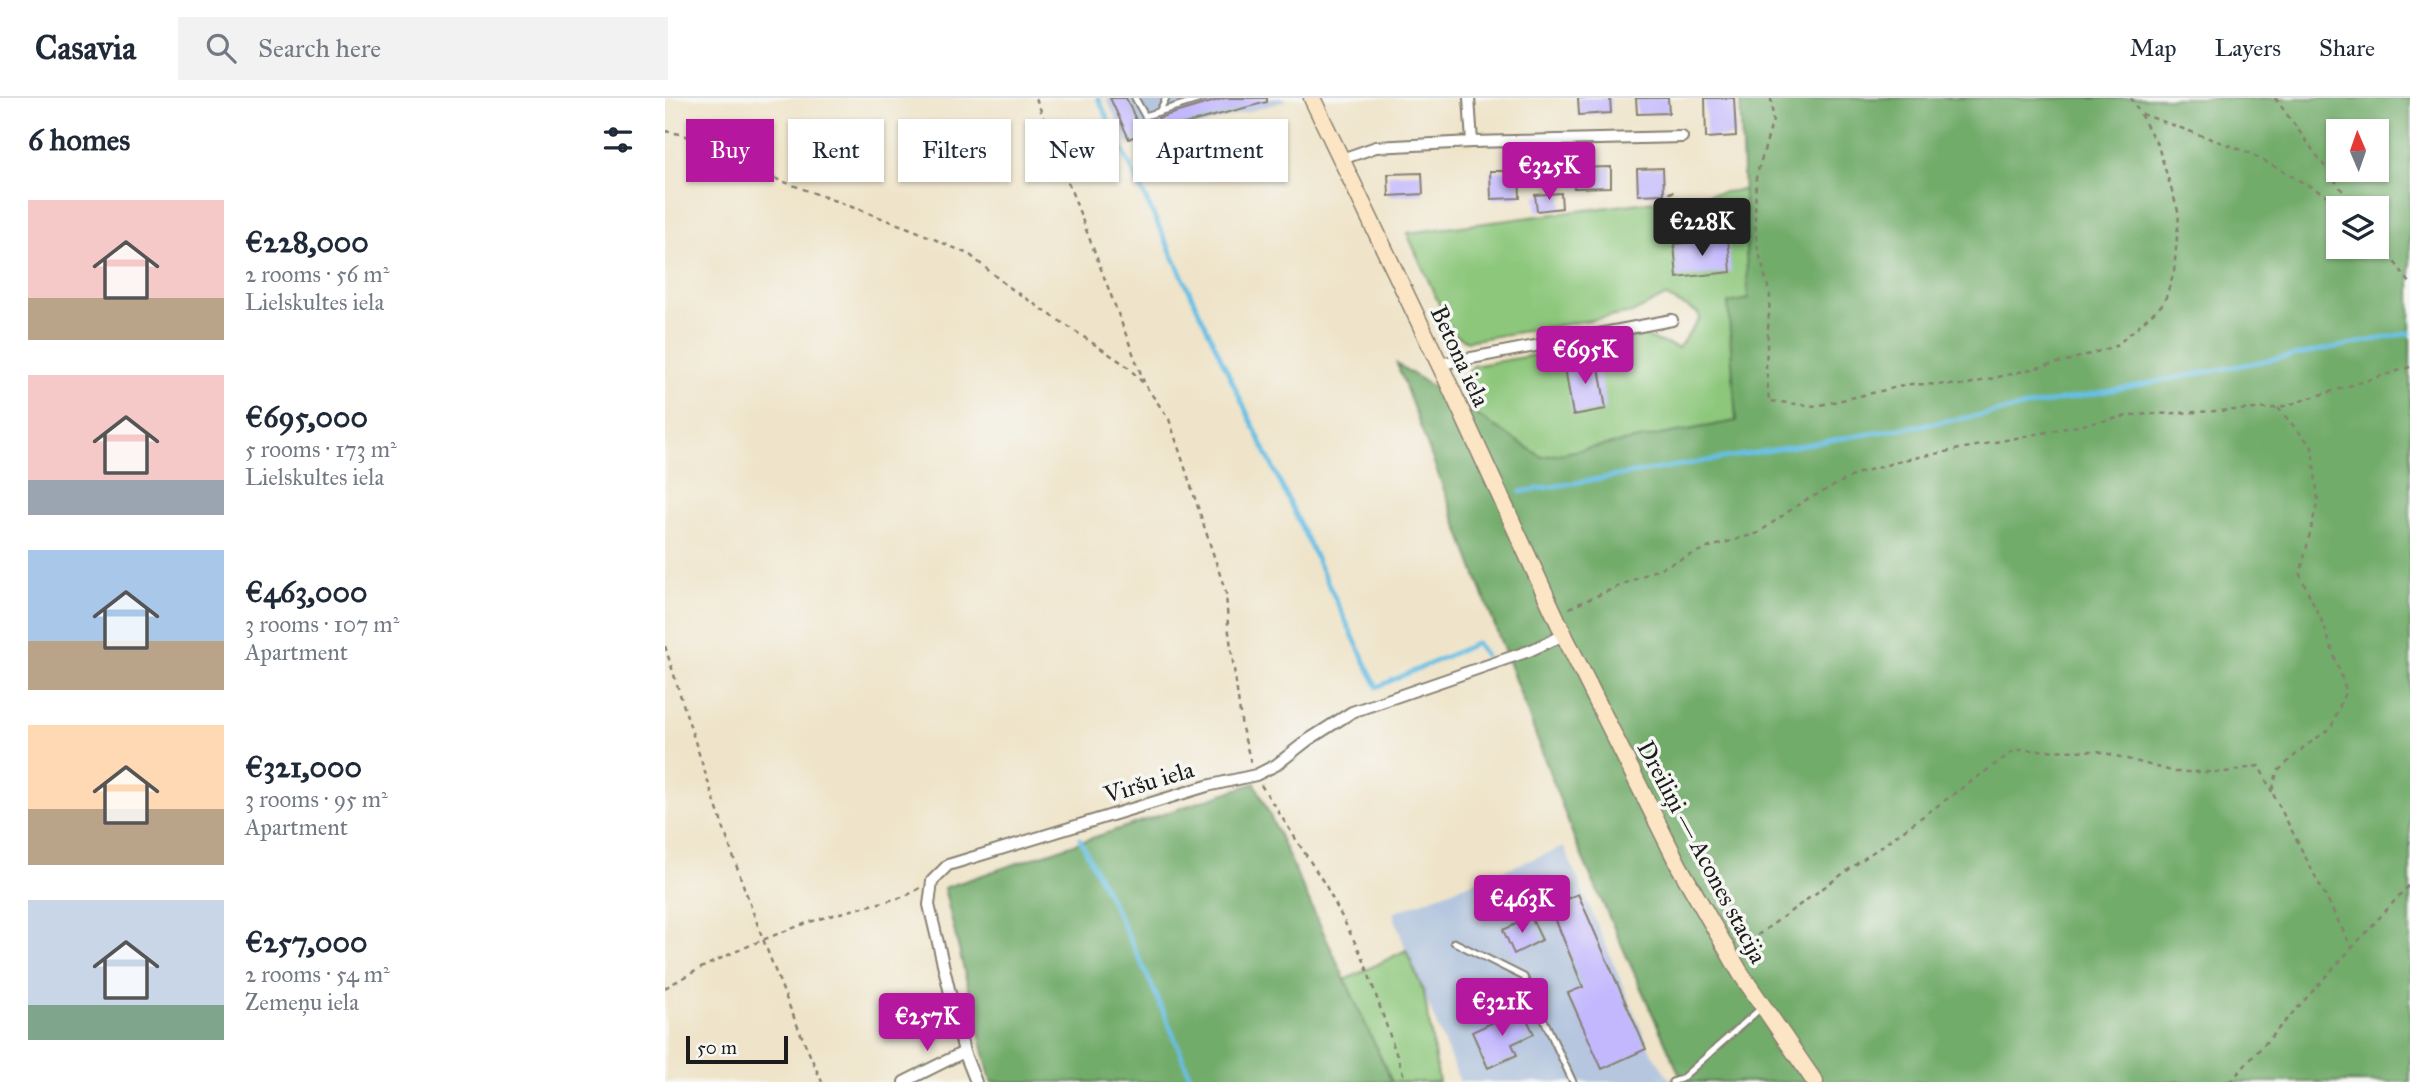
<!DOCTYPE html>
<html lang="en">
<head>
<meta charset="utf-8">
<style>
	body { margin:0; font-family:"IM FELL Great Primer",serif; background:#f2f2f3; color:#1f2937; height:100vh; display:flex; flex-direction:column; font-size:26px; white-space:nowrap }
	* { box-sizing:border-box; margin:0 }
	p { font-size:23px; color:#747a83 }
	.icon { flex:none; width:38px; height:38px; fill:none; stroke:currentColor; stroke-width:2; stroke-linecap:round; stroke-linejoin:round }
	.map { position:relative; flex:1; overflow:hidden }
	.sheet { display:flex; flex-direction:column; background:#fff; width:665px }
	.sheet>* { flex:none }
	.top-card { position:absolute; left:21px; top:21px; width:665px; height:63px; display:flex; gap:14px }
	.needle { width:46px; rotate:358deg }
	.buttons { position:absolute; left:1661px; top:21px; display:grid; gap:14px }
	.buttons a { display:grid; place-items:center; width:63px; height:63px; border-radius:0px; background:#fff; box-shadow:0 2px 5px #0004; font-size:35px }
	.scale { position:absolute; left:21px; bottom:18px; width:102px; box-sizing:border-box; padding-left:7px; border:4px solid #1c1c1c; border-top:0; font-size:19px; line-height:24px; white-space:nowrap; color:#1c1c1c; -webkit-text-stroke:5px #f6f6f2; paint-order:stroke }
	.price { position:absolute; translate:-50% -60px; padding:0 16px; border-radius:7px; background:#b5179e; color:#fff; font-size:23px; line-height:46px; filter:drop-shadow(0 2px 4px #0008) }
	.price::after { content:''; position:absolute; left:50%; top:42px; width:21px; height:16px; margin-left:-10px; background:inherit; clip-path:polygon(0 0,100% 0,50% 100%) }
	.price.current { background:#222; color:#fff }
	ul { padding:0; list-style:none }
	li { display:flex; align-items:center; gap:21px; height:175px; padding:0 28px }
	li span { display:grid; place-items:center; flex:none; width:196px; height:140px; border-radius:0px; color:#555 }
	li>.icon { margin-inline-start:auto }
	span .icon { width:84px; height:84px; fill:#fffc; stroke-width:1 }
	li b { font-size:30px }
	h2 { display:flex; justify-content:space-between; align-items:center; height:84px; padding:0 28px; font-size:30px }
	.chip { padding:0 24px; border-radius:0px; background:#fff; box-shadow:0 2px 5px #0004; font-size:24px; line-height:63px }
	.chip.current { background:#b5179e; color:#fff }
	header { display:flex; align-items:center; gap:42px; box-sizing:border-box; height:98px; padding:0 35px; background:#fff; border-bottom:2px solid #e0e1e3 }
	header strong { font-size:33px }
	nav { display:flex; gap:38px; margin-inline-start:auto; font-size:24px }
	.search { width:490px; height:63px; background:#f2f2f3; display:flex; align-items:center; gap:18px; box-sizing:border-box; padding:0 24px; border-radius:0px; color:#747a83; font-size:26px }
	main { display:flex; flex:1; min-height:0 }
	.map>svg:first-child { display:block }
</style>
</head>
<body>
<header>
<strong>Casavia</strong>
<div class="search"><svg class="icon" aria-label="search" viewBox="0 0 24 24"><circle cx="10" cy="10" r="6"/><path d="M15 15l6 6"/></svg>Search here</div>
<nav><a>Map</a><a>Layers</a><a>Share</a></nav>
</header>
<main>
<section class="sheet">
<h2>6 homes<svg class="icon" aria-label="filters" viewBox="0 0 24 24"><path d="M4 7h16M4 17h16"/><circle cx="9" cy="7" r="2"/><circle cx="15" cy="17" r="2"/></svg></h2>
<ul>
<li><span style="background:linear-gradient(#f6c9c9 70%,#b9a48a 0)"><svg class="icon" aria-label="home" viewBox="0 0 24 24"><path d="M3 11l9-7 9 7M6 9v11h12V9"/></svg></span><div><b>€228,000</b><p>2 rooms · 56 m²</p><p>Lielskultes iela</p></div></li>
<li><span style="background:linear-gradient(#f6c9c9 75%,#9aa5b1 0)"><svg class="icon" aria-label="home" viewBox="0 0 24 24"><path d="M3 11l9-7 9 7M6 9v11h12V9"/></svg></span><div><b>€695,000</b><p>5 rooms · 173 m²</p><p>Lielskultes iela</p></div></li>
<li><span style="background:linear-gradient(#a9c7e8 65%,#b9a48a 0)"><svg class="icon" aria-label="home" viewBox="0 0 24 24"><path d="M3 11l9-7 9 7M6 9v11h12V9"/></svg></span><div><b>€463,000</b><p>3 rooms · 107 m²</p><p>Apartment</p></div></li>
<li><span style="background:linear-gradient(#ffd9b3 60%,#b9a48a 0)"><svg class="icon" aria-label="home" viewBox="0 0 24 24"><path d="M3 11l9-7 9 7M6 9v11h12V9"/></svg></span><div><b>€321,000</b><p>3 rooms · 95 m²</p><p>Apartment</p></div></li>
<li><span style="background:linear-gradient(#c9d6e8 75%,#7fa58c 0)"><svg class="icon" aria-label="home" viewBox="0 0 24 24"><path d="M3 11l9-7 9 7M6 9v11h12V9"/></svg></span><div><b>€257,000</b><p>2 rooms · 54 m²</p><p>Zemeņu iela</p></div></li>
</ul>
</section>
<div class="map">
<svg width="1745" height="984" viewBox="0 0 1745 984">
	<rect width="100%" height="100%" fill="#f6f6f2"/>
	<filter id="ink" filterUnits="userSpaceOnUse"><feTurbulence type="fractalNoise" baseFrequency=".0143" numOctaves="2"/><feDisplacementMap in="SourceGraphic" scale="14" xChannelSelector="R" yChannelSelector="G"/><feConvolveMatrix kernelMatrix="1 2 1 2 8 2 1 2 1" color-interpolation-filters="sRGB"/></filter>
	<filter id="wash" filterUnits="userSpaceOnUse"><feTurbulence type="fractalNoise" baseFrequency=".00686" numOctaves="4" result="noise"/><feDisplacementMap in="SourceGraphic" scale="28" xChannelSelector="R" yChannelSelector="G"/><feGaussianBlur stdDeviation="1.57" result="paint"/><feColorMatrix in="noise" values="0 0 0 0 0 0 0 0 0 0 0 0 0 0 0 0 0 1.4 0 .05"/><feComposite in="paint" operator="in"/></filter>
	<g filter="url(#wash)">
		<rect width="100%" height="100%" fill="#efe4c9"/>
		<path fill="#b5c6de" d="M441 0H619L620 3 464 48Z
			M899 749 986 954 1007 984H795L741 852 728 815Z"/>
		<path fill="#8dc77b" stroke="#54724c" stroke-width="2" d="M1076 92 1084 93 1097 319 840 379 796 284 808 268 978 238 1013 250 1035 220 1033 215 1000 198 967 215 802 243 787 235 742 135Z
			M741 852 759 895 774 984H473Z"/>
		<path fill="#72ac6b" stroke="#476444" stroke-width="2" fill-rule="evenodd" d="M1075 0H1745V984H1018L911 745 732 266 877 359 1071 323 1063 205 1083 201ZM1673 33H1712V72H1673ZM1673 110H1712V149H1673Z
			M590 685 727 984H326L279 790Z"/>
		<g fill="none" stroke-linecap="round" stroke-linejoin="round">
			<path stroke="#68bfe5" stroke-width="4.5" d="M433 0 712 589 812 545 820 558
				M855 394 1323 316 1745 235
				M415 741C455 821 496 900 527 984"/>
		</g>
		<g id="blocks">
			<path fill="#c3b8fe" d="M445 0H461L477 35 464 41Z
				M560 0H602V4L496 32 493 20Z
				M913 0H945L946 15 914 17Z
				M971 0H1003L1004 15 972 16Z
				M1040 0H1069L1071 38 1041 40Z
				M946 69V89L909 90 908 70Z
				M998 70 999 96 973 97 972 71Z
				M825 73H854L855 100 826 101Z
				M757 75 758 96 724 98 723 76Z
				M896 95 897 110 872 113 870 97Z
				M1063 140 1066 174 1012 180 1009 146Z
				M932 258 941 311 908 317 899 264Z
				M913 796 981 951 937 971 903 895 918 889 885 808Z
				M866 819 877 842 849 856 838 832Z
				M857 911 869 936 847 946 852 957 823 970 807 934Z"/>
		</g>
	</g>
	<g filter="url(#ink)">
		<use href="#blocks" fill-opacity="0" stroke="#868072" stroke-width="2"/>
		<g fill="none" stroke-linecap="round" stroke-linejoin="round">
			<defs>
				<path id="service" d="M470 0 480 18 539 0
					M494 14 501 0
					M789 844 859 879 908 984
					M1007 984 1016 981 1096 910"/>
				<path id="minor" d="M804 0 807 44
					M677 61 711 49 807 44 1017 39
					M775 266 1007 222
					M239 984 299 954
					M311 984 299 954 264 807 267 783 283 767 542 688 591 677 611 667 643 642 687 614 864 553 899 537"/>
				<path id="secondary" d="M647 0 781 280 899 537 1014 768 1076 876 1150 984"/>
			</defs>
			<use href="#service" stroke="#868072" stroke-width="9"/>
			<use href="#minor" stroke="#868072" stroke-width="14"/>
			<use href="#secondary" stroke="#868072" stroke-width="19"/>
			<path stroke="#868072" stroke-width="2.5" stroke-dasharray="5 5" stroke-linecap="butt" d="M371 0 479 284
				M1106 0 1108 22 1091 80 1090 120 1092 147 1105 197 1101 267 1104 303 1151 308 1246 286 1299 287 1405 262 1451 248 1499 205 1509 174 1514 116 1493 48 1466 0
				M1610 0 1690 110
				M1477 16 1585 55 1684 110
				M0 33 19 37 103 78 249 132 305 157 341 187 462 268 480 287 504 321 561 495 563 527 577 630 586 665
				M994 98 1011 93
				M1712 140 1745 185
				M1613 310 1647 349 1653 402 1635 477 1659 528 1681 592 1666 630 1639 649 1612 674 1607 694 1687 850
				M904 510 1039 451 1093 435 1137 404 1194 375 1239 362 1468 317 1613 310 1745 269
				M0 548C46 696 93 843 157 984
				M596 687 661 788 698 860 741 984
				M1076 849 1350 652 1433 653 1510 674H1560L1594 668 1607 694
				M0 890C44 864 94 842 142 825 175 814 208 807 241 798L255 790
				M1565 984 1745 786"/>
			<use href="#service" stroke="#fff" stroke-width="5"/>
			<use href="#minor" stroke="#fff" stroke-width="10"/>
			<use href="#secondary" stroke="#fce5c4" stroke-width="16"/>
		</g>
	</g>
	<g text-anchor="middle" stroke-width="7" stroke-linejoin="round" paint-order="stroke">
		<g font-size="24" fill="#1c1c1c" stroke="#f6f6f2">
			<text transform="translate(795 258) rotate(65)" y="8">Betona iela</text>
			<text transform="translate(484 684) rotate(-17)" y="8">Viršu iela</text>
			<text transform="translate(1037 754) rotate(62)" y="8">Dreiliņi — Acones stacija</text>
		</g>
	</g>
</svg>
<div class="buttons">
<a><svg class="needle" viewBox="-14 -14 28 28"><path d="M0-13l5 13h-10z" fill="#e53935"/><path d="M0 13l5-13h-10z" fill="#747a83"/></svg></a>
<a><svg class="icon" aria-label="layers" viewBox="0 0 24 24"><path d="M12 4l9 5-9 5-9-5zM3 14l9 5 9-5"/></svg></a>
</div>
<div class="scale">50 m</div>
<b class="price" style="left:884px;top:104px">€325K</b>
<b class="price current" style="left:1037px;top:160px">€228K</b>
<b class="price" style="left:920px;top:288px">€695K</b>
<b class="price" style="left:857px;top:837px">€463K</b>
<b class="price" style="left:837px;top:940px">€321K</b>
<b class="price" style="left:262px;top:955px">€257K</b>
<div class="top-card">
<a class="chip current">Buy</a>
<a class="chip">Rent</a>
<a class="chip">Filters</a>
<a class="chip">New</a>
<a class="chip">Apartment</a>
</div>
</div>
</main>
</body>
</html>
